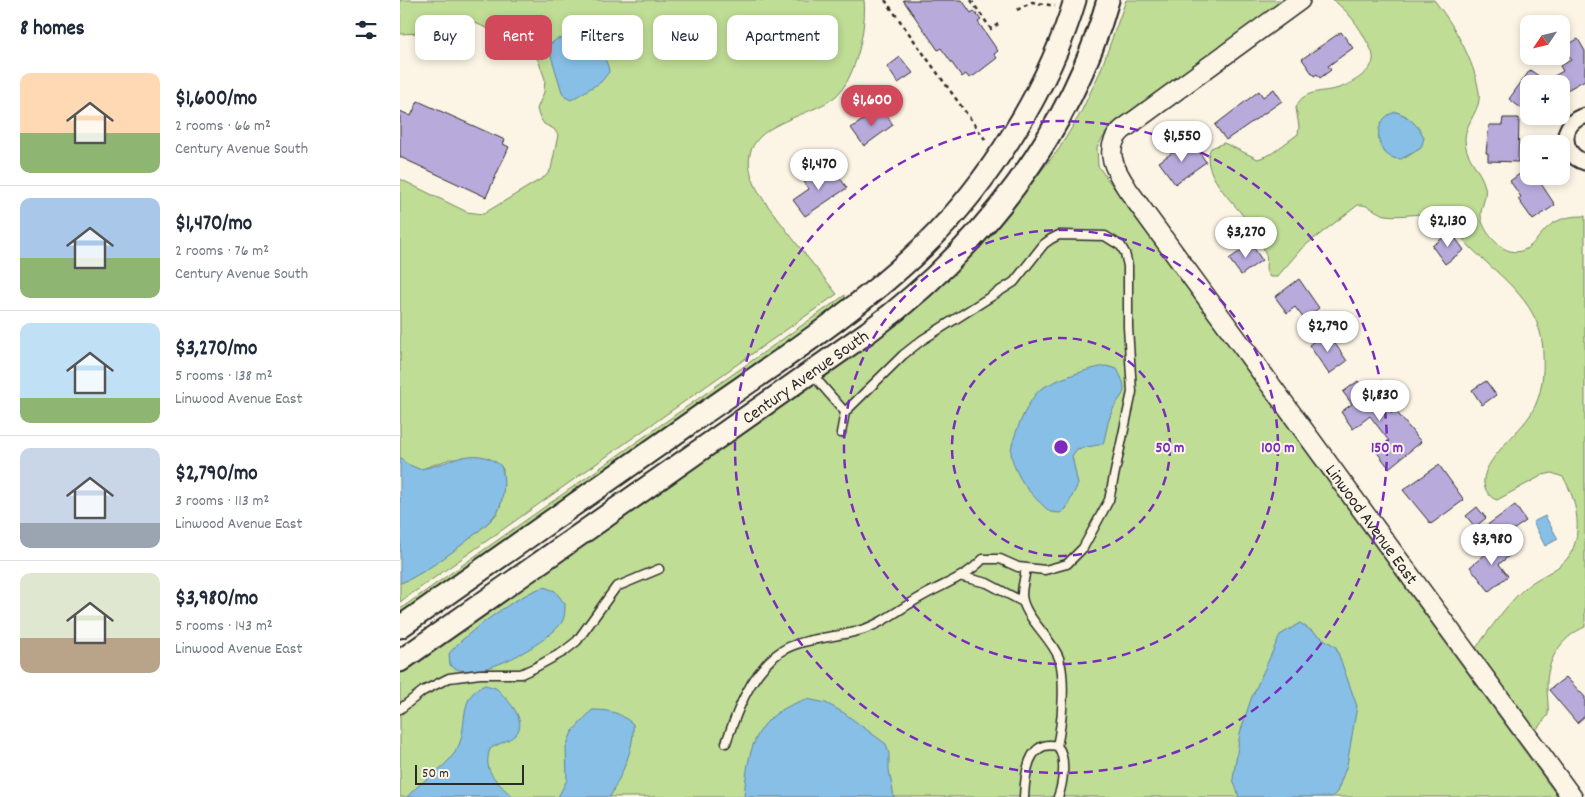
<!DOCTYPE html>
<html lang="en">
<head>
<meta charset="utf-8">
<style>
	body { margin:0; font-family:Dekko,sans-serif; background:#f2f2f3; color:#1f2937; height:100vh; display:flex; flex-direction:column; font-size:19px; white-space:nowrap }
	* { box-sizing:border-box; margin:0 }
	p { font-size:16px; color:#747a83 }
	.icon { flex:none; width:28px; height:28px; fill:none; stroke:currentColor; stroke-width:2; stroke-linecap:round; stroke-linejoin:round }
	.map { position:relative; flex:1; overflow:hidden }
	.side { display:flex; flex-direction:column; background:#fff; width:400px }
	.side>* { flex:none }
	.top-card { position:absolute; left:15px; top:15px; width:475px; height:45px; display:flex; gap:10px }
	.needle { width:32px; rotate:235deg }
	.controls { position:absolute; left:1120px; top:15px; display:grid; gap:10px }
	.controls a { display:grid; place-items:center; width:50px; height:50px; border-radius:10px; background:#fff; box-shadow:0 2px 8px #0003; font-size:25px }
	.scale { position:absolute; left:15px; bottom:12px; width:109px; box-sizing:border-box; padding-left:5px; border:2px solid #2b2b2b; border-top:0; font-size:14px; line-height:18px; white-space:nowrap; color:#2b2b2b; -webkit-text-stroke:4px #fcf5e5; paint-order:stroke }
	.price { position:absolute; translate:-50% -42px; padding:0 11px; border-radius:18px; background:#fff; color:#222; font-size:16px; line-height:32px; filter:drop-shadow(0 1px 2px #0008) }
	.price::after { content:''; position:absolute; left:50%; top:30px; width:15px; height:11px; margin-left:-8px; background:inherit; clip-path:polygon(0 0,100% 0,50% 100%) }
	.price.active { background:#d1495b; color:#fff }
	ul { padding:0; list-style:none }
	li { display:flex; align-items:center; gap:15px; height:125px; padding:0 20px }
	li+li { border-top:1px solid #e0e1e3 }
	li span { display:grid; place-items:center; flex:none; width:140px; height:100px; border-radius:10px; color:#555 }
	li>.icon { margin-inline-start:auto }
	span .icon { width:60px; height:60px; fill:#fffc; stroke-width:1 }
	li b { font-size:21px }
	h2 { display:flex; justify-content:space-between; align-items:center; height:60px; padding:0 20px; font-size:21px }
	.chip { padding:0 18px; border-radius:10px; background:#fff; box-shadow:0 2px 8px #0003; font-size:18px; line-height:45px }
	.chip.active { background:#d1495b; color:#fff }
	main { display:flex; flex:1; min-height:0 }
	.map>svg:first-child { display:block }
</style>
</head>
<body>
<main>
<section class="side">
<h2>8 homes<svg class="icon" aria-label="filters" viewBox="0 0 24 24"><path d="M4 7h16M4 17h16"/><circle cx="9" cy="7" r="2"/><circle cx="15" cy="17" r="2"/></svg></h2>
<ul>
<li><span style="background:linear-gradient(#ffd9b3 60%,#8fb573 0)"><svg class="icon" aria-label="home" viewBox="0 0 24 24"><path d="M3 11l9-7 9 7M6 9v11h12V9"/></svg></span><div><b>$1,600/mo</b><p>2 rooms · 66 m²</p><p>Century Avenue South</p></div></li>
<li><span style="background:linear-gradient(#a9c7e8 60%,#8fb573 0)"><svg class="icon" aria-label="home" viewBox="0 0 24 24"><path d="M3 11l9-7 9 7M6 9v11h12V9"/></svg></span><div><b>$1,470/mo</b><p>2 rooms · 76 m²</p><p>Century Avenue South</p></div></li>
<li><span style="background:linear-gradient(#bfe0f5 75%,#8fb573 0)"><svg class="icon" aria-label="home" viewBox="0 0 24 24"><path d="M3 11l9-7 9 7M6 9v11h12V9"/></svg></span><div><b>$3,270/mo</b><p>5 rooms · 138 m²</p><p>Linwood Avenue East</p></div></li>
<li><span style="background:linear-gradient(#c9d6e8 75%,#9aa5b1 0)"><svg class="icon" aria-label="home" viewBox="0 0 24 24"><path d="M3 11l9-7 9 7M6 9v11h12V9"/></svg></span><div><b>$2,790/mo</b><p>3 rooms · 113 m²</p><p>Linwood Avenue East</p></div></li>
<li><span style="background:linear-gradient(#dfe7d0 65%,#b9a48a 0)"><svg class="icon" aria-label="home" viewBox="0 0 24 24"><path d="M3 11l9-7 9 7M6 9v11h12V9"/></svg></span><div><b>$3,980/mo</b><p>5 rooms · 143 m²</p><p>Linwood Avenue East</p></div></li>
</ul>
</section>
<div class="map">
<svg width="1185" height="797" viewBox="0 0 1185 797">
	<rect width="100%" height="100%" fill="#fcf5e5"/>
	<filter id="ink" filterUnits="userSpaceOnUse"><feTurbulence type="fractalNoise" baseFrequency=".02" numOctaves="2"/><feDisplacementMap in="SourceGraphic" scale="10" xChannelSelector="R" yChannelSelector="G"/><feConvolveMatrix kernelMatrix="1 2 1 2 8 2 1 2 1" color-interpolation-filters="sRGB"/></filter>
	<g filter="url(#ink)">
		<path fill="#bfdd95" stroke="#758460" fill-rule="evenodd" d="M0 0H464C467 26 456 78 436 96 408 120 334 123 352 177 357 193 368 206 378 219 397 245 417 269 437 294L0 602V583C19 577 88 528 98 512 104 501 102 482 103 469L93 461 50 459 19 470 5 463 0 457V179L67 212 83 214 146 176 151 169 158 135 154 129 144 124 139 116 137 109 144 92 145 79 138 60 121 43 75 23 65 22 21 33 0 34Z
			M726 0H884L711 125 697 147 698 166 1158 797H0V673L459 350 512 310 554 272 588 236 659 149 680 114 700 72Z
			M933 0H1034C1054 25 1074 60 1079 92 1082 109 1066 121 1065 138 1064 158 1081 169 1085 187 1087 196 1082 204 1081 213 1080 227 1096 247 1110 251 1131 256 1138 233 1152 224 1163 217 1173 216 1185 216V627C1161 637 1146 661 1147 687 1147 697 1149 706 1148 715L1136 730 1076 648C1091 628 1106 605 1125 588 1137 577 1155 572 1166 560 1185 538 1177 499 1163 477L1152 473 1143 475 1097 500C1091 498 1089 495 1086 490 1073 466 1121 433 1132 412 1142 394 1144 375 1143 354 1143 305 1103 279 1071 248 1062 239 1054 224 1042 218 1024 210 1004 218 986 215 975 213 970 204 958 205L902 248 877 277H870C863 270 868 264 866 255 862 243 853 228 845 218 833 202 798 170 811 148L824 143 858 159 871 154 898 134 899 127 896 108C902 89 923 93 939 88 949 85 972 72 973 60 974 54 970 47 967 42 959 26 948 11 933 0ZM996 112 1006 116 1021 132V148L1005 158Z
			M445 295 443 303 426 314 0 615V609Z"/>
		<path fill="#87bfe6" stroke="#62849b" d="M177 37C191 43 208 56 209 72L201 82 171 100 165 97 162 92 148 46 157 39Z
			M996 112C1008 115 1020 127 1024 138L1021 148 1001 159C974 160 970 117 996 112Z
			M706 366 717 369C732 397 720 391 711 414 707 423 706 435 703 444L677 449 672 456 678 484 666 509 660 513 650 512C637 500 623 487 616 470 614 466 611 457 611 451 612 438 629 397 641 389 654 380 690 368 706 366Z
			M0 457 5 463 19 469C46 467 74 442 101 466 106 477 104 502 97 512 87 529 20 578 0 583Z
			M1145 516 1158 539 1145 546 1133 522Z
			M144 587 155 591 165 604C165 612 165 620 159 626 142 645 74 686 50 665L49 654C62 635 121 593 144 587Z
			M900 623 936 647 957 706 947 765 937 792 932 797H839L833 779 840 733 851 699 880 635Z
			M85 685 96 688C106 698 130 721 115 735 109 741 97 744 90 749 82 773 97 780 112 797H7C23 778 49 768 59 745 68 723 58 696 85 685Z
			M407 699 426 703 444 713 486 744 489 754V770L494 797H344C348 747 355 715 407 699Z
			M192 710C210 710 219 712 233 724 235 749 221 775 210 797H158L167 780 166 747 172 732Z"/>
		<path fill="#b8abdc" stroke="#2b2b2b" d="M503 0H562L571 13 574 11 581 20 578 22 598 51 594 54 597 58 575 75 569 78 566 74 562 77 541 48 538 50Z
			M941 32 953 48 928 66 931 70 920 78 917 74 914 76 902 59Z
			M1178 39 1185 51V80L1167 90 1163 84H1129V114L1109 99 1130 70 1146 81 1163 71 1160 66 1171 60 1164 47Z
			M500 57 513 73 498 83 487 67Z
			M874 89 882 101 826 140 815 125 859 91 863 97Z
			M18 101 105 140 103 144 109 147 86 197 0 157V111L11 116Z
			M482 107 493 125 464 146 451 128Z
			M1103 118H1119L1118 162 1088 161V153H1086L1089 125H1102Z
			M794 144 806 162 775 184 759 162 776 150 779 154Z
			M415 167 424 179 435 171 447 188 405 216 393 200 409 189 401 177Z
			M1128 168 1129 176H1136L1155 205 1133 220 1118 199 1121 197 1110 181Z
			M1051 232 1064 250 1045 264 1032 246Z
			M851 244 862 260 841 275 829 259Z
			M899 279 919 308 904 319 895 307 887 313 875 297Z
			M927 332 947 361 929 374 909 345Z
			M958 381 962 386 969 381 992 413 995 410 1021 442 989 468 976 451 989 441 970 416 953 429 941 412 952 404 943 392Z
			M1086 381 1096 395 1082 405 1072 390Z
			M1039 465 1064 500 1031 524 1003 490Z
			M1115 505 1126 521 1097 541 1086 526Z
			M1077 507 1086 518 1075 527 1066 516Z
			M1103 540 1113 553 1099 564 1108 576 1089 591 1070 567Z
			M1166 677 1185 697V716L1177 723 1149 690Z"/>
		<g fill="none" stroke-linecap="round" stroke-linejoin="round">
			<defs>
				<path id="service" d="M412 374 445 412 441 433
					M626 568C625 577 622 586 622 595 623 616 651 637 659 658 666 679 662 724 657 746
					M563 577 587 583 623 602
					M0 709 23 691 49 678 80 674H121L134 668 163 652 177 641 216 587 259 569
					M326 743C337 711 351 672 380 652 401 638 433 638 458 631 481 625 501 608 521 597 543 584 565 578 583 559H600L618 567 645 570 667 564 683 548 709 500 732 392 728 327V266L725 253 721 246 705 236 659 235 651 239 644 244 614 282 522 340 503 355 445 412
					M624 797C625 777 627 739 657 746 667 756 663 784 658 797"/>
				<path id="minor" d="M1185 116C1159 122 1160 155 1185 162"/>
				<g id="tertiary">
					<path id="s1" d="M900 0 722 130C702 149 715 170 728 190L1172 797"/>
				</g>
				<g id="secondary">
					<path d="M0 627C95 560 190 493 286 426 366 369 452 316 523 247 589 183 649 88 675 0"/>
					<path id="s2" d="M0 661 468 332C579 250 670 135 708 0"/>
				</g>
			</defs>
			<use href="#service" stroke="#2b2b2b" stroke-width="11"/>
			<use href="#minor" stroke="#2b2b2b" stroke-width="19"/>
			<use href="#tertiary" stroke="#2b2b2b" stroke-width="22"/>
			<use href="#secondary" stroke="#2b2b2b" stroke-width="25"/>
			<path stroke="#2b2b2b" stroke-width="2.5" stroke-dasharray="4 4" stroke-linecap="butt" d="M485 0 587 142
				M571 0 591 29 601 22
				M617 10 632 2 655 6"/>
			<use href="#service" stroke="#fcf5e5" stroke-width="8"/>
			<use href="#minor" stroke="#fcf5e5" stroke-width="15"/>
			<use href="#tertiary" stroke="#fcf5e5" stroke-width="19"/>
			<use href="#secondary" stroke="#fcf5e5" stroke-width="21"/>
		</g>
	</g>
	<g fill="none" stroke="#7b2cbf" stroke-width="2.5" stroke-dasharray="9 6">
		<circle cx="661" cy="447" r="109"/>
		<circle cx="661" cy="447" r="217"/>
		<circle cx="661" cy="447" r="326"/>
	</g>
	<g text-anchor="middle" stroke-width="4" stroke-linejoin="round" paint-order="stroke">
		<g font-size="18" fill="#2b2b2b" stroke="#fcf5e5">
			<text dy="6" stroke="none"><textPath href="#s2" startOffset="495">Century Avenue South</textPath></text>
			<text dy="6" stroke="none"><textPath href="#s1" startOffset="701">Linwood Avenue East</textPath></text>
		</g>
	</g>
	<circle cx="661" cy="447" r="8" fill="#7b2cbf" stroke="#fcf5e5" stroke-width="2.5"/>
	<g font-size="15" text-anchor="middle" font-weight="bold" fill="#7b2cbf" stroke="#fcf5e5" stroke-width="4" stroke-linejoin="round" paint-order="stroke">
		<text x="770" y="452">50 m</text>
		<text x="878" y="452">100 m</text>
		<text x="987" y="452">150 m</text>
	</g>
</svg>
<div class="controls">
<a><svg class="needle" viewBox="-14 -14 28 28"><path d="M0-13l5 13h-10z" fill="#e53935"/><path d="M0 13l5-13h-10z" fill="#747a83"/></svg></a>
<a>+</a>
<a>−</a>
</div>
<div class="scale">50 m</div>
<b class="price active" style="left:472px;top:127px">$1,600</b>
<b class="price" style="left:782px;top:163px">$1,550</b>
<b class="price" style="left:419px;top:191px">$1,470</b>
<b class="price" style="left:1048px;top:248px">$2,130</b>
<b class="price" style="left:846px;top:259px">$3,270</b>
<b class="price" style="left:928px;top:353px">$2,790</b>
<b class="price" style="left:980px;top:422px">$1,830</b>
<b class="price" style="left:1092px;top:566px">$3,980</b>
<div class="top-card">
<a class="chip">Buy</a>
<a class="chip active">Rent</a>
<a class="chip">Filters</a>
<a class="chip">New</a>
<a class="chip">Apartment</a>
</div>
</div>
</main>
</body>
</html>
